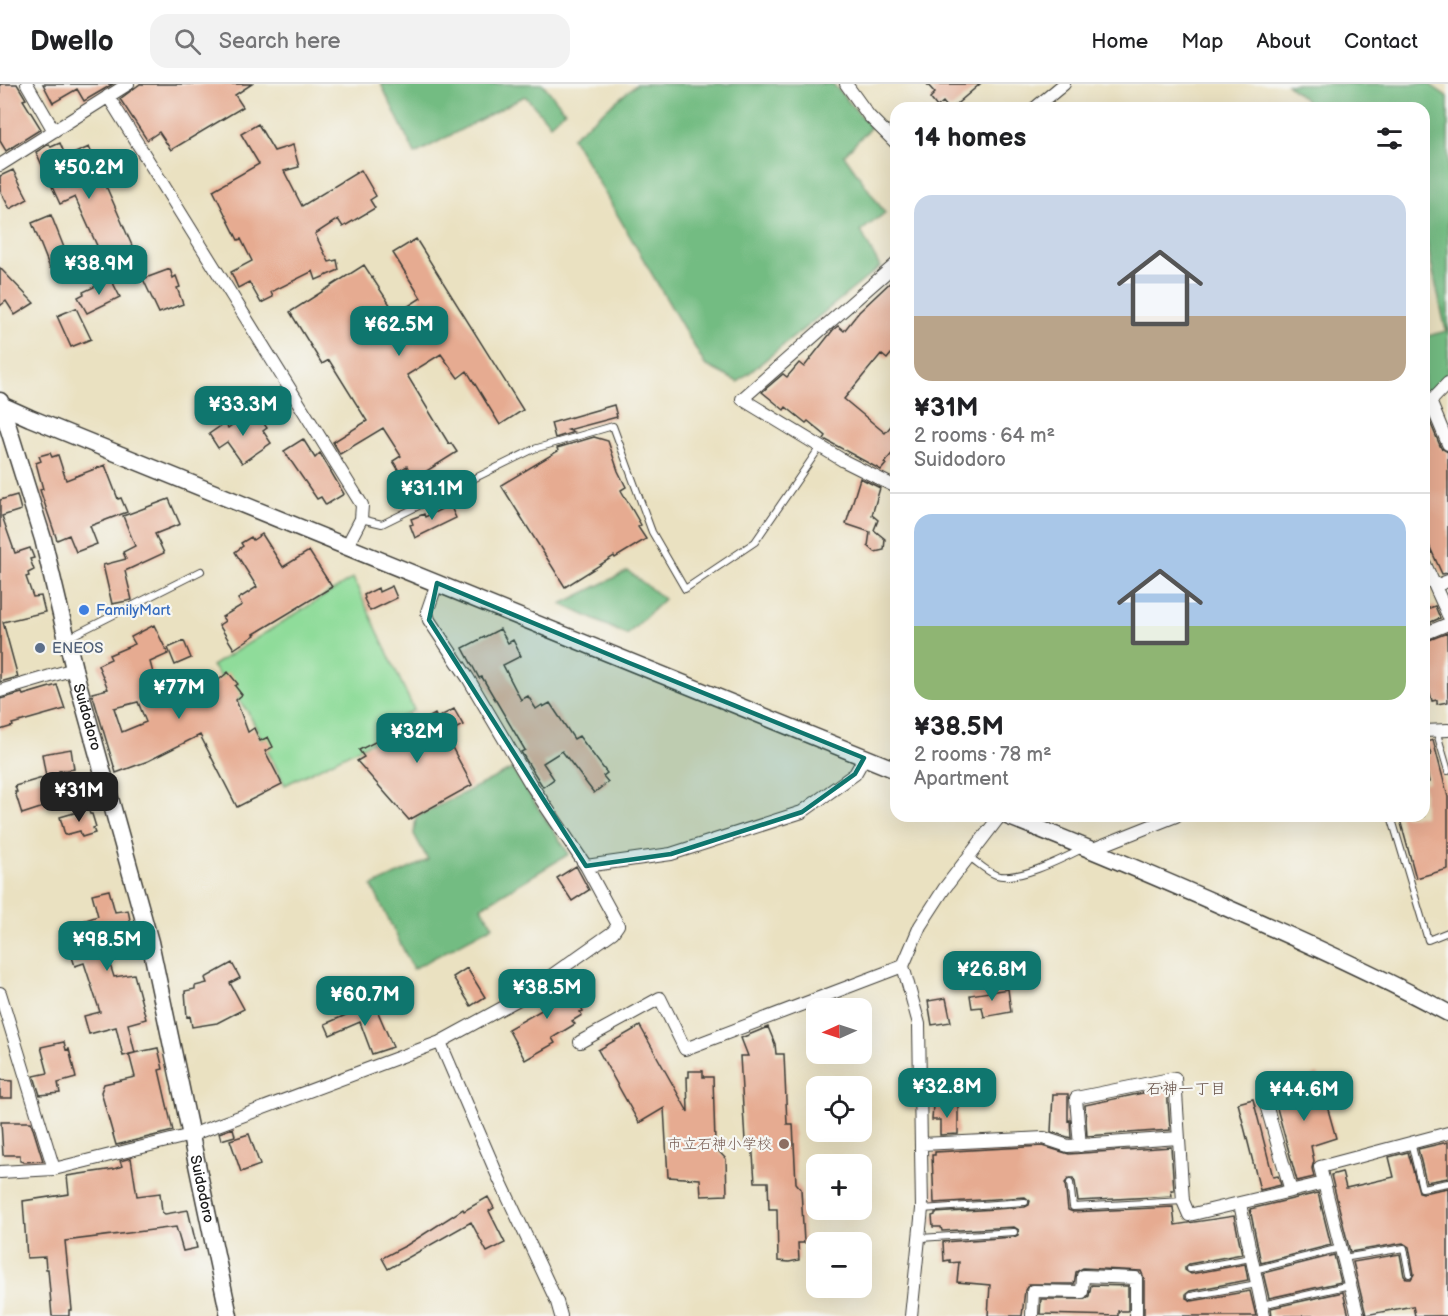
<!DOCTYPE html>
<html lang="en">
<head>
<meta charset="utf-8">
<style>
	body { margin:0; font-family:"Balsamiq Sans","Klee One",sans-serif; background:#f2f2f2; color:#202124; height:100vh; display:flex; flex-direction:column; font-size:22px; white-space:nowrap }
	* { box-sizing:border-box; margin:0 }
	p { font-size:20px; color:#757577 }
	.icon { flex:none; width:33px; height:33px; fill:none; stroke:currentColor; stroke-width:2; stroke-linecap:round; stroke-linejoin:round }
	.map { position:relative; flex:1; overflow:hidden }
	.sheet { position:absolute; left:890px; top:18px; width:540px; height:720px; display:flex; flex-direction:column; background:#fff; border-radius:18px; box-shadow:0 6px 24px #0002 }
	.sheet>* { flex:none }
	.needle { width:39px; rotate:267deg }
	.controls { position:absolute; left:806px; top:914px; display:grid; gap:12px }
	.controls a { display:grid; place-items:center; width:66px; height:66px; border-radius:12px; background:#fff; box-shadow:0 6px 24px #0002; font-size:30px }
	.price { position:absolute; translate:-50% -51px; padding:0 14px; border-radius:12px; background:#0f766e; color:#fff; font-size:20px; line-height:39px; filter:drop-shadow(0 2px 3px #0008) }
	.price::after { content:''; position:absolute; left:50%; top:36px; width:18px; height:14px; margin-left:-9px; background:inherit; clip-path:polygon(0 0,100% 0,50% 100%) }
	.price.on { background:#222; color:#fff }
	ul { padding:0; list-style:none }
	li { display:grid; align-content:center; gap:12px; height:318px; padding:0 24px }
	li+li { border-top:2px solid #e0e0e0 }
	li span { display:grid; place-items:center; height:186px; border-radius:18px; color:#555 }
	li>.icon { margin-inline-start:auto }
	span .icon { width:108px; height:108px; fill:#fffc; stroke-width:1 }
	li b { font-size:26px }
	h2 { display:flex; justify-content:space-between; align-items:center; height:72px; padding:0 24px; font-size:26px }
	header { display:flex; align-items:center; gap:36px; box-sizing:border-box; height:84px; padding:0 30px; background:#fff; border-bottom:2px solid #e0e0e0 }
	header strong { font-size:28px }
	nav { display:flex; gap:33px; margin-inline-start:auto; font-size:21px }
	.search { width:420px; height:54px; background:#f2f2f2; display:flex; align-items:center; gap:15px; box-sizing:border-box; padding:0 21px; border-radius:18px; color:#757577; font-size:22px }
	.map>svg:first-child { display:block }
</style>
</head>
<body>
<header>
<strong>Dwello</strong>
<div class="search"><svg class="icon" aria-label="search" viewBox="0 0 24 24"><circle cx="10" cy="10" r="6"/><path d="M15 15l6 6"/></svg>Search here</div>
<nav><a>Home</a><a>Map</a><a>About</a><a>Contact</a></nav>
</header>
<div class="map">
<svg width="1448" height="1232" viewBox="0 0 1448 1232">
	<rect width="100%" height="100%" fill="#f6f6f2"/>
	<filter id="ink" filterUnits="userSpaceOnUse"><feTurbulence type="fractalNoise" baseFrequency=".0167" numOctaves="2"/><feDisplacementMap in="SourceGraphic" scale="12" xChannelSelector="R" yChannelSelector="G"/><feConvolveMatrix kernelMatrix="1 2 1 2 8 2 1 2 1" color-interpolation-filters="sRGB"/></filter>
	<filter id="wash" filterUnits="userSpaceOnUse"><feTurbulence type="fractalNoise" baseFrequency=".008" numOctaves="4" result="noise"/><feDisplacementMap in="SourceGraphic" scale="24" xChannelSelector="R" yChannelSelector="G"/><feGaussianBlur stdDeviation="1.35" result="paint"/><feColorMatrix in="noise" values="0 0 0 0 0 0 0 0 0 0 0 0 0 0 0 0 0 1.4 0 .05"/><feComposite in="paint" operator="in"/></filter>
	<g filter="url(#wash)">
		<rect width="100%" height="100%" fill="#eae1c1"/>
		<path fill="#8fdc9a" stroke="#567c5b" stroke-width="1.5" d="M353 494 414 626 399 634 396 646 285 701 248 628 212 582Z"/>
		<path fill="#73bc82" stroke="#486c4f" stroke-width="1.5" d="M381 0H543L565 27 550 40 525 12 415 70Z
			M637 0H833L871 43 844 71 885 129 861 147 880 183 738 298 705 281 572 53Z
			M1287 0H1429L1448 13V295L1424 317V253L1446 247 1424 146V24H1315Z
			M628 487 664 515 627 551 561 520Z
			M512 685 569 770 481 823 493 842 413 885 372 802 428 776 414 750 416 733Z"/>
		<g id="blocks">
			<path fill="#e6ab91" fill-rule="evenodd" d="M0 0H17L26 15 23 16 41 45 6 67 0 57Z
				M43 0H113L84 17 77 5 53 19Z
				M140 0H252L235 11 243 23 171 66 159 48 147 56 120 15Z
				M927 0H980L952 24H948L943 18 937 23 930 14 935 9Z
				M258 40 274 67 293 61 299 83 284 87 302 122 361 86 376 112 370 116 375 124 343 143 338 135 315 150 329 178 337 176 339 186 316 196 313 187 271 208 273 213 261 219 249 198 238 204 231 188 252 177 241 155 238 156 213 106 259 80 241 50Z
				M60 59 66 73 89 63 137 173 108 186 75 113 60 120 36 68 49 60 51 63Z
				M13 86 28 115 10 125 0 106V92Z
				M51 131 69 176 50 184 32 139Z
				M416 155 523 326 500 341 467 287 458 294 441 270 407 291 449 360 451 359 457 368 414 395 407 382 399 387 393 377 401 372 383 344 340 370 333 358 367 337 329 276 322 280 290 228 364 181 396 230 421 214 393 169Z
				M0 184 34 219 15 231 6 217 0 222Z
				M170 185 173 194 176 192 180 203 177 204 183 220 159 229 143 195Z
				M896 193V264L887 275 881 270 844 315 885 349 896 336V365L884 379 886 380 881 386 824 355 826 352 808 337 806 339 786 323 784 326 762 308 783 290 787 293 799 279 804 283 833 246 838 242 844 247 859 228Z
				M111 195 120 213 87 229 78 213 84 210 83 208Z
				M76 224 91 255 71 263 57 232Z
				M614 321 617 333 568 346 574 348 555 354 551 339Z
				M250 328 251 330 254 328 256 332 258 331 267 344 263 347 271 359 242 379 227 358 218 364 209 350 225 339 228 344Z
				M1430 338 1441 364 1448 368V489L1442 490 1424 450V341Z
				M594 353 608 357 618 387 626 403 621 406 622 408 641 441 638 443 646 455 615 474 614 472 565 503 501 401 558 367 557 364Z
				M303 355 315 374 320 369 344 410 326 421 321 413 317 415 284 367Z
				M50 369 52 373 58 371 66 396 105 381 118 415 121 414 127 428 90 442 97 460 76 468 69 451 57 456 40 406 43 405 36 379 41 377 39 372Z
				M860 394 880 404 872 431 878 436 874 446 885 455 884 466 875 468 868 462 870 448 846 440Z
				M17 411 21 426 2 432 15 469 30 464 34 474 30 475 34 486 28 489 29 492 26 493 33 513 41 512 45 528 3 538 18 593 0 598V416Z
				M169 415 180 440 155 450 164 469 125 487 132 516 112 520 103 481 126 475 123 468 135 462 123 432Z
				M450 421 456 434 415 454 410 441 413 440 411 435 424 430 425 433Z
				M262 450 283 483 309 467 332 503 254 550 255 551 234 565 219 541 225 537 222 533 242 521 238 515 257 503 235 468 243 462 241 459 251 453 253 456Z
				M392 502 397 514 370 527 364 515 365 514 364 511 378 504 379 508Z
				M1435 522 1440 534 1424 541V526Z
				M154 541 168 570 150 578 161 619 210 594 213 601 228 588 238 600 235 602 242 611 236 616 248 648 254 644 260 657 268 653 273 663 265 667 282 700 237 723 200 651 148 677 116 689 92 609 108 605 98 581 111 575 109 571 135 560 131 553ZM138 618 146 638 122 648 114 624Z
				M500 545 508 559 513 556 521 572 503 581 521 616 528 612 536 625 542 621 543 623 550 619 574 655 579 652 607 689 603 692 608 698 594 709 562 667 543 679 554 695 543 703 521 668 525 666 482 593 479 594 463 564Z
				M1447 549 1448 618 1437 620V616L1432 617 1430 609 1424 610V558Z
				M184 557 191 574 175 581 168 564Z
				M57 601 65 625 12 640 13 642 0 646V615L22 609 23 611Z
				M454 625 463 641 445 650 472 701 409 736 357 677 364 673 359 666 393 649 399 639 411 633 415 641 435 630 437 634Z
				M1433 656 1448 713V785L1416 794 1399 732H1424V699L1429 698 1424 673 1431 671 1427 658Z
				M71 665 74 685 59 687 65 716 22 730 15 708H17L15 702 46 693 42 670Z
				M88 725 90 730H92L96 743 93 744 95 749 82 753 80 747 65 751 60 733Z
				M576 782 589 806 572 817 557 794Z
				M109 806 115 828 128 826 131 841 113 845 120 867 107 871 114 893 134 890 146 935 128 940 135 969 123 972 116 943 89 950 84 932 100 928 84 879 75 882 71 870 74 869 67 846 82 843 80 838 98 832 92 810Z
				M232 879 240 894 230 899 244 925 217 939 192 943 190 932 187 933 185 907 195 905V902L207 899 205 894Z
				M467 884 485 913 471 922 453 893Z
				M561 896 565 901 570 899 583 927 580 928 582 931 572 937 575 940 552 954 555 959 525 976 508 945 547 923 539 911Z
				M1008 905 1011 928 984 933 982 923 972 924 970 911Z
				M946 914 951 938 932 941 928 917Z
				M374 919 393 963 372 970 360 938 330 951 325 940Z
				M640 942 688 1028 687 993H689V987H703V993H713L715 1058H710L726 1075 727 1111 701 1112 700 1095 668 1093 664 1024 639 1039 598 966Z
				M768 943 775 960 776 970H784L787 1040H793L796 1099 801 1105 804 1159H798L799 1176 789 1178 778 1177 777 1125H769L768 1098H755L752 1057H745L740 972H748L741 954Z
				M64 958 66 966 69 965 76 994 58 999 60 1009 40 1011 34 992 48 989 41 963Z
				M158 964 163 985 159 986 173 1047 116 1061 101 1008 104 1000 135 993 129 970Z
				M1318 990 1336 1054 1311 1062 1314 1077 1312 1084 1314 1093 1297 1097 1272 1006Z
				M0 996 12 997V1014H0Z
				M1167 1004 1170 1046 1087 1052 1085 1021Z
				M1053 1010H1068V1037L1070 1036 1071 1054 1051 1048Z
				M1253 1015 1273 1093 1278 1092 1281 1101 1260 1106 1238 1019Z
				M933 1021H958V1050L940 1051V1036H932Z
				M1 1038H31L43 1077 24 1078 20 1077V1071H3Z
				M233 1044 235 1052 221 1056 219 1049Z
				M249 1050 260 1081 241 1088 230 1056Z
				M1448 1058V1094L1426 1098 1418 1065Z
				M1043 1062 1069 1070 1171 1063 1174 1106H1171L1172 1112 1078 1117 1075 1098 1073 1094H1069L1065 1099 1068 1126 1073 1128 1173 1123 1175 1141 1234 1132 1242 1170 1189 1180 1185 1183V1186L1191 1190 1245 1180 1248 1196 1190 1207 1186 1210V1214L1192 1217 1250 1207 1256 1232H1144V1194L1141 1187 1083 1184 1076 1188 1074 1200H1029L1025 1206 1022 1232H988L990 1201 957 1198 959 1178 950 1179V1176L944 1177 943 1158 1014 1153 1018 1151 1019 1146 1014 1143 942 1147 941 1143H933L932 1132 935 1131V1129L1025 1123 1029 1121 1030 1117 1025 1113 934 1119 932 1071H935V1068Z
				M1408 1068 1419 1108 1423 1109 1448 1104V1232H1415L1413 1222 1366 1231 1353 1178 1400 1170 1404 1192 1407 1195H1411L1414 1190 1409 1163 1403 1159 1350 1168 1331 1091 1342 1088 1346 1104 1394 1093 1389 1073Z
				M131 1074 137 1112 160 1109 162 1128 165 1130 188 1126 197 1164 183 1167 176 1143 65 1157 72 1226H69V1232H52L48 1185H46L45 1173 27 1174 23 1117 69 1110 67 1092 114 1085 122 1082 120 1077Z
				M1318 1109 1331 1161 1261 1179 1250 1125Z
				M488 1113 494 1124 489 1127 505 1159 487 1168 471 1138 388 1185 382 1174 407 1161 463 1125 464 1127Z
				M1334 1171 1341 1198 1269 1214 1263 1189Z
				M1091 1201 1128 1202V1227H1118V1232L1040 1230 1041 1215H1085L1089 1212Z
				M1343 1208 1349 1232H1272L1271 1224Z"/>
		</g>
	</g>
	<g filter="url(#ink)">
		<use href="#blocks" fill-opacity="0" stroke="#3b3a35" stroke-width="1.5"/>
		<g fill="none" stroke-linecap="round" stroke-linejoin="round">
			<defs>
				<path id="lane" d="M361 435 382 440 534 365 613 342 652 448 685 505 755 458 820 363
					M68 554 201 487
					M1436 646 1448 687
					M1391 732 1428 856 1448 848
					M969 773C977 778 987 788 996 791 1017 798 1062 775 1080 766
					M1411 1058 1422 1104 1448 1099
					M1070 1099 1073 1123 1183 1117
					M922 1125 1025 1118
					M920 1154 1014 1148
					M1343 1174 1404 1164 1409 1190
					M1190 1185 1251 1174
					M1254 1186 1340 1164
					M1191 1212 1257 1200
					M1262 1221 1350 1201"/>
				<path id="street" d="M27 0 54 47
					M846 0 869 32 896 59
					M108 12 362 421 361 435 347 462
					M1035 24 1064 0
					M0 81 128 0
					M896 180 742 315 844 377 896 403
					M1430 317 1448 360
					M1424 324 1448 299
					M1424 478 1448 531
					M1435 502 1448 497
					M1424 550 1448 540
					M0 607 74 585
					M1424 647 1448 646
					M1093 765 1176 732
					M586 782 671 770 802 728 855 690 864 674
					M0 909 54 1085
					M440 958 496 1088 557 1218 561 1232
					M580 958 660 914 685 965 903 882
					M1265 1017 1291 1107
					M922 1060 1044 1054 1068 1062 1178 1054
					M1080 1062 1076 1014 1175 994 1183 1117 1189 1131 1324 1099
					M0 1088 54 1085 191 1051 440 958 517 916 613 848 618 841 586 782 530 699 468 594 429 536 427 528 437 499
					M1240 1120 1264 1232
					M911 1232 922 1125 919 940 903 882 920 842 944 805 1000 732
					M1032 1232 1033 1207 1082 1208 1083 1192 1136 1194V1232
					M1358 1232 1320 1083 1448 1049"/>
				<g id="secondary">
					<path id="s1" d="M0 317 43 455 74 585 150 858 229 1232"/>
					<path d="M1 321 30 334 896 686"/>
					<path d="M1007 732C1084 762 1159 794 1234 827 1307 859 1378 891 1448 929"/>
				</g>
			</defs>
			<use href="#lane" stroke="#3b3a35" stroke-width="8"/>
			<use href="#street" stroke="#3b3a35" stroke-width="14"/>
			<use href="#secondary" stroke="#3b3a35" stroke-width="19"/>
			<use href="#lane" stroke="#fff" stroke-width="6"/>
			<use href="#street" stroke="#fff" stroke-width="12"/>
			<use href="#secondary" stroke="#fff" stroke-width="16"/>
		</g>
	</g>
	<path fill="#0f766e" fill-opacity="0.2" stroke="#0f766e" stroke-width="4.5" stroke-linejoin="round" d="M437 499 627 578 864 674 855 690 802 728 671 770 586 782 429 536Z"/>
	<circle fill="#3f7fe0" stroke="#f6f6f2" stroke-width="2" cx="84" cy="526" r="6"/>
	<circle fill="#5c6f8a" stroke="#f6f6f2" stroke-width="2" cx="40" cy="564" r="6"/>
	<circle fill="#8d6e63" stroke="#f6f6f2" stroke-width="2" cx="784" cy="1060" r="6"/>
	<g text-anchor="middle" stroke-width="4.5" stroke-linejoin="round" paint-order="stroke">
		<g font-size="15" fill="#366cbe" stroke="#f6f6f2" text-anchor="start">
			<text x="96" y="531">FamilyMart</text>
		</g>
		<g font-size="15" fill="#4e5e75" stroke="#f6f6f2" text-anchor="start">
			<text x="52" y="569">ENEOS</text>
		</g>
		<g font-size="15" fill="#1c1c1c" stroke="#f6f6f2">
			<text dy="5" stroke="none"><textPath href="#s1" startOffset="328">Suidodoro</textPath></text>
			<text dy="5" stroke="none"><textPath href="#s1" startOffset="814">Suidodoro</textPath></text>
		</g>
		<g font-size="15" fill="#785e54" stroke="#f6f6f2" text-anchor="end">
			<text x="772" y="1065">市立石神小学校</text>
		</g>
		<g font-size="16" fill="#634e45" stroke="#f6f6f2">
			<text x="1186" y="1010">石神一丁目</text>
		</g>
	</g>
</svg>
<div class="controls">
<a><svg class="needle" viewBox="-14 -14 28 28"><path d="M0-13l5 13h-10z" fill="#e53935"/><path d="M0 13l5-13h-10z" fill="#757577"/></svg></a>
<a><svg class="icon" aria-label="locate" viewBox="0 0 24 24"><circle cx="12" cy="12" r="6"/><path d="M12 2v4M12 18v4M2 12h4M18 12h4"/></svg></a>
<a>+</a>
<a>−</a>
</div>
<b class="price" style="left:89px;top:116px">¥50.2M</b>
<b class="price" style="left:99px;top:212px">¥38.9M</b>
<b class="price" style="left:399px;top:273px">¥62.5M</b>
<b class="price" style="left:243px;top:353px">¥33.3M</b>
<b class="price" style="left:432px;top:437px">¥31.1M</b>
<b class="price" style="left:179px;top:636px">¥77M</b>
<b class="price" style="left:417px;top:680px">¥32M</b>
<b class="price on" style="left:79px;top:739px">¥31M</b>
<b class="price" style="left:107px;top:888px">¥98.5M</b>
<b class="price" style="left:992px;top:918px">¥26.8M</b>
<b class="price" style="left:547px;top:936px">¥38.5M</b>
<b class="price" style="left:365px;top:943px">¥60.7M</b>
<b class="price" style="left:947px;top:1035px">¥32.8M</b>
<b class="price" style="left:1304px;top:1038px">¥44.6M</b>
<section class="sheet">
<h2>14 homes<svg class="icon" aria-label="filters" viewBox="0 0 24 24"><path d="M4 7h16M4 17h16"/><circle cx="9" cy="7" r="2"/><circle cx="15" cy="17" r="2"/></svg></h2>
<ul>
<li><span style="background:linear-gradient(#c9d6e8 65%,#b9a48a 0)"><svg class="icon" aria-label="home" viewBox="0 0 24 24"><path d="M3 11l9-7 9 7M6 9v11h12V9"/></svg></span><div><b>¥31M</b><p>2 rooms · 64 m²</p><p>Suidodoro</p></div></li>
<li><span style="background:linear-gradient(#a9c7e8 60%,#8fb573 0)"><svg class="icon" aria-label="home" viewBox="0 0 24 24"><path d="M3 11l9-7 9 7M6 9v11h12V9"/></svg></span><div><b>¥38.5M</b><p>2 rooms · 78 m²</p><p>Apartment</p></div></li>
</ul>
</section>
</div>
</body>
</html>
